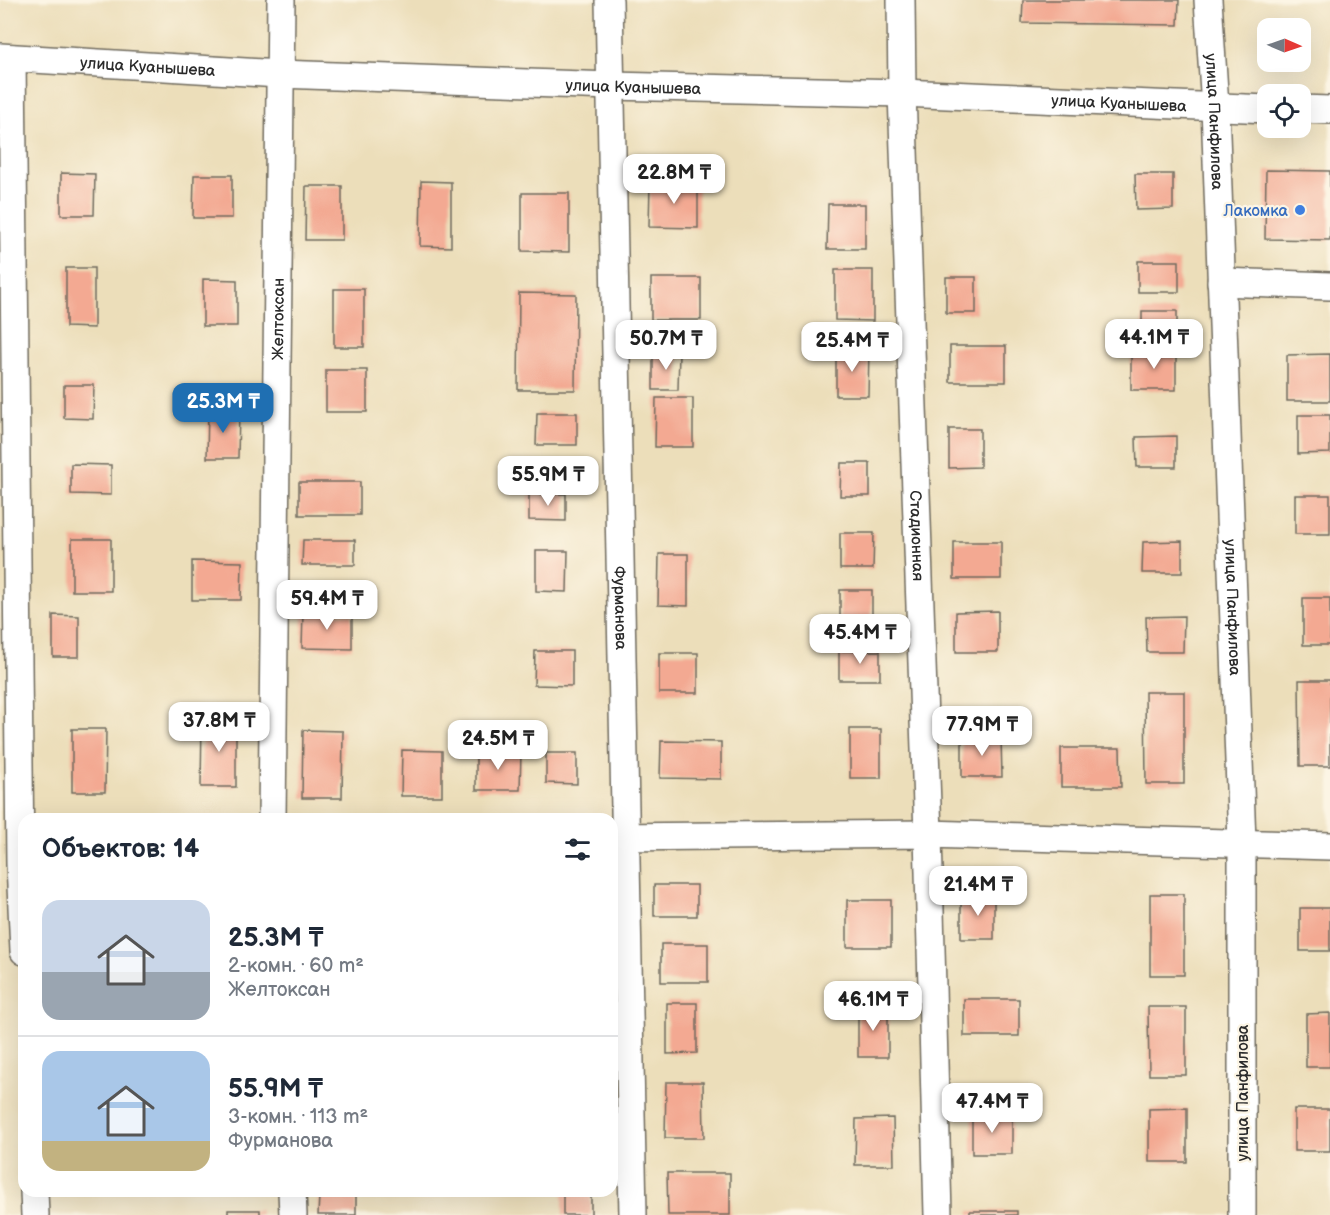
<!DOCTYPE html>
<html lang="ru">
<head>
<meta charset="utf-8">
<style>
	body { margin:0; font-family:"Balsamiq Sans",sans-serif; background:#f2f2f3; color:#1f2937; height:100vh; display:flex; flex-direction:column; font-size:22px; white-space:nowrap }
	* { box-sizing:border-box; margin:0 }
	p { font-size:20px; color:#747a83 }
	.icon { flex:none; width:33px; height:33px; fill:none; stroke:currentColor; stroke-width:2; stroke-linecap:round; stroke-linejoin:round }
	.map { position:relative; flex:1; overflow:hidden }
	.sheet { position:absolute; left:18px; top:813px; width:600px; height:384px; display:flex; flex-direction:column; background:#fff; border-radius:18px; box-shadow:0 6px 24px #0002 }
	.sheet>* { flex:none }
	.needle { width:39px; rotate:92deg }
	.fabs { position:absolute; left:1257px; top:18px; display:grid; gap:12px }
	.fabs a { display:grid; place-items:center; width:54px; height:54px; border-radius:12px; background:#fff; box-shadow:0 6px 24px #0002; font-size:30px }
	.price { position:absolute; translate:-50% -51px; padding:0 14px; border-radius:12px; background:#fff; color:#222; font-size:20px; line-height:39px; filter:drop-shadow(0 2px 3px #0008) }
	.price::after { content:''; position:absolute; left:50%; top:36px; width:18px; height:14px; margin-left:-9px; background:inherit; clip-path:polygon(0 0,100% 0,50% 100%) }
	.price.on { background:#1f6fb2; color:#fff }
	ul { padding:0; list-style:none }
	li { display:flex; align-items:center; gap:18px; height:150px; padding:0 24px }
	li+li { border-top:2px solid #e0e1e3 }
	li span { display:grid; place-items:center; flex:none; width:168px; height:120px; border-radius:18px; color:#555 }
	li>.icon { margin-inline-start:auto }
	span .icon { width:72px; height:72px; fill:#fffc; stroke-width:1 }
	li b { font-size:26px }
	h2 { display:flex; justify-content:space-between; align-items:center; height:72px; padding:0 24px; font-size:26px }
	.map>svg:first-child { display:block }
</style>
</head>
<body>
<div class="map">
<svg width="1330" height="1215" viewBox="0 0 1330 1215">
	<rect width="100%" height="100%" fill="#fcf5e5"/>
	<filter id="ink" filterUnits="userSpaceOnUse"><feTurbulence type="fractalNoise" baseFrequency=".0167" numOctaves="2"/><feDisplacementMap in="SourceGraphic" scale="12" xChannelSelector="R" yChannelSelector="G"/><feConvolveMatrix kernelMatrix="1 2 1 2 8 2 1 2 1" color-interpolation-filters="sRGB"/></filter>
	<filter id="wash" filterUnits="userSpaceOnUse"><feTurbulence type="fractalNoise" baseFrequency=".008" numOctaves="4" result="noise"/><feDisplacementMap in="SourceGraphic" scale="24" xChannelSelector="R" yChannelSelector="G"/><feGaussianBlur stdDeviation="1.35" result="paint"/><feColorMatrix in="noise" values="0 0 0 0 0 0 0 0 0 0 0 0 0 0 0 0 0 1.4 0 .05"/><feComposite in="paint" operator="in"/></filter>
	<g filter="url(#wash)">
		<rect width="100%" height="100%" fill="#ecdeba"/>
		<g id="blocks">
			<path fill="#f3a992" d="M1023 0H1179L1178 25 1022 23Z
				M1266 170 1330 171V240L1265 239Z
				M61 173 95 174 94 215H61Z
				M1135 174H1173V209L1136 210Z
				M194 175H232V218H193Z
				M421 181 451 182V247L420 246Z
				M650 183H698V228L649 227Z
				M306 186H342V240H305Z
				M522 193H569V252L522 251Z
				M828 204H865V249H827Z
				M1138 261H1179V292H1138Z
				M66 268H94V328L66 327Z
				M835 270H873V321L835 320Z
				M946 277H976V313H946Z
				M651 278H701V320H651Z
				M203 279 237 280V326H203Z
				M334 289H364V347H334Z
				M519 293 576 294 575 390H518Z
				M1142 311H1177V338H1142Z
				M950 346H1006V382H950Z
				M836 350H869L868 396H836Z
				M1131 350H1176V390H1131Z
				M653 352 679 353 678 390H653Z
				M1330 354V401H1287V355Z
				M326 370H367V412H326Z
				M64 385H94L93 419 64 418Z
				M656 398H693V447H655Z
				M208 410H239L238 458H207Z
				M537 413H577V445H536Z
				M1298 415H1330V453L1298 454Z
				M949 429H980V467L949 468Z
				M1176 436V467H1137L1136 437Z
				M841 463H870V496H840Z
				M71 464 111 465V495L71 494Z
				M299 482H360V515H299Z
				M529 494H566V521L529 520Z
				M1295 495H1330V534H1295Z
				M840 533H874L873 569H840Z
				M72 539H111V591H72Z
				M303 540H355V565H302Z
				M1182 541V573H1142L1143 542Z
				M954 542H1001V579H954Z
				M536 551H568L567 592 536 591Z
				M659 554H688V606L658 605Z
				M192 561 242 562 241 600H192Z
				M840 590H872V623L840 622Z
				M1303 598H1330V645H1303Z
				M998 611V652H956V612Z
				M303 613 352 614V649L302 648Z
				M53 615 79 616V657H53Z
				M1184 616 1183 652H1147L1146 617Z
				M535 651H572V686L534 685Z
				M839 651H880V680H839Z
				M659 653H698V693H659Z
				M1299 680H1330V766H1300Z
				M1145 692H1184V784H1146Z
				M202 718H236V787H201Z
				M72 729H106L105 792H72Z
				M850 729H881V778H850Z
				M303 730 343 731 342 798H302Z
				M962 737H1001L1002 777H962Z
				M661 741 721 742V779L660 778Z
				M1061 748H1120L1121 787H1061Z
				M402 750 442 751V796H401Z
				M476 752H521L520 790H476Z
				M546 753H577V784L546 783Z
				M654 885H697V916H654Z
				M1150 894H1184V975H1150Z
				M961 895H994V939H961Z
				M847 900H891V947H847Z
				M1300 908H1330V951H1300Z
				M661 944H708V982H661Z
				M964 999H1019V1036H964Z
				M667 1003H697V1053L667 1054Z
				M888 1007V1057H858V1008Z
				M1148 1007H1186V1075H1149Z
				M1330 1013V1067H1306V1014Z
				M666 1082H703L704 1138H665Z
				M1187 1108V1162H1149V1109Z
				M1294 1109H1330V1151H1294Z
				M972 1114H1012V1154H972Z
				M893 1118 894 1165H855L856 1119Z
				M667 1173H730V1215H668Z
				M563 1191H591V1215H563Z
				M319 1196H356V1215H318Z
				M228 1210H260V1215H228Z
				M970 1211H1017V1215H970Z"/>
		</g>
	</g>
	<g filter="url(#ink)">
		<use href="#blocks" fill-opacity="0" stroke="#6f6a5d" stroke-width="1.5"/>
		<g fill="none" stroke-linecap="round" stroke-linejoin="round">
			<defs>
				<g id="minor">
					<path id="s1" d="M609 0 633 1215"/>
					<path id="s2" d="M901 0 902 93 928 834 938 1215"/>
					<path id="s3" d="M1208 0 1215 107 1242 842V1215"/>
					<path id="s4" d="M0 57 279 74 611 86 902 93 1268 109"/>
					<path d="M12 58 20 864 24 951"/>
					<path d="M1300 109 1330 110"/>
					<path d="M1221 282 1330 286"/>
					<path id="s5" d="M272 819 281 0"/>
					<path d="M612 837 928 834 1330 846"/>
					<path d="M34 1191 35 1215"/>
					<path d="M292 1191 293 1215"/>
				</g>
			</defs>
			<use href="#minor" stroke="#6f6a5d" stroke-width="30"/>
			<use href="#minor" stroke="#fff" stroke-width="27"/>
		</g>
	</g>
	<circle fill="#3f7fe0" stroke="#fcf5e5" stroke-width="2" cx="1300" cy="210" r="6"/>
	<g text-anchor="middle" stroke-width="4.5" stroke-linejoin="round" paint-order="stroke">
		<g font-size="16" fill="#2b2b2b" stroke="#fcf5e5">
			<text dy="6" stroke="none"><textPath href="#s4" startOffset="148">улица Куанышева</textPath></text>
			<text dy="6" stroke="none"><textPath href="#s4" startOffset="634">улица Куанышева</textPath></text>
			<text dy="6" stroke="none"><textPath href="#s4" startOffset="1120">улица Куанышева</textPath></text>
			<text dy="6" stroke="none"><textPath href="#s3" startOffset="122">улица Панфилова</textPath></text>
			<text dy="6" stroke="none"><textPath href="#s5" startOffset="500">Желтоксан</textPath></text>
			<text dy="6" stroke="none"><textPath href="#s2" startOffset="536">Стадионная</textPath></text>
			<text dy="6" stroke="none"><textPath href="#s1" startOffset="608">Фурманова</textPath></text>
			<text dy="6" stroke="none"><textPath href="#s3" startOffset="608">улица Панфилова</textPath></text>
			<text transform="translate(1242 1093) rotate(-90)" y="6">улица Панфилова</text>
		</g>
		<g font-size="16" fill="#366cbe" stroke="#fcf5e5" text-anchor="end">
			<text x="1288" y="216">Лакомка</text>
		</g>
	</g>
</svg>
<div class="fabs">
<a><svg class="needle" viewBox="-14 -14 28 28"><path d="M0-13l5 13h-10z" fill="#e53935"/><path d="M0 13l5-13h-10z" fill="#747a83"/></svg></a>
<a><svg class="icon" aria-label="locate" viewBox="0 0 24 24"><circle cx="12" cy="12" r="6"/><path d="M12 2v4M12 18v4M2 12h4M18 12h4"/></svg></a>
</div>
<b class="price" style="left:674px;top:205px">22.8M ₸</b>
<b class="price" style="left:1154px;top:370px">44.1M ₸</b>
<b class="price" style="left:666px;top:371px">50.7M ₸</b>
<b class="price" style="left:852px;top:373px">25.4M ₸</b>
<b class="price on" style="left:223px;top:434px">25.3M ₸</b>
<b class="price" style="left:548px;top:507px">55.9M ₸</b>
<b class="price" style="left:327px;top:631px">59.4M ₸</b>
<b class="price" style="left:860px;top:665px">45.4M ₸</b>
<b class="price" style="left:219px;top:753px">37.8M ₸</b>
<b class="price" style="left:982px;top:757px">77.9M ₸</b>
<b class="price" style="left:498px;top:771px">24.5M ₸</b>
<b class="price" style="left:978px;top:917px">21.4M ₸</b>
<b class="price" style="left:873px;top:1032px">46.1M ₸</b>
<b class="price" style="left:992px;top:1134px">47.4M ₸</b>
<section class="sheet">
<h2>Объектов: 14<svg class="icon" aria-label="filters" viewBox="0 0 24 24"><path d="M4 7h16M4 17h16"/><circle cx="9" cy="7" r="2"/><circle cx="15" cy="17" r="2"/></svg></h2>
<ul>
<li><span style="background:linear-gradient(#c9d6e8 60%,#9aa5b1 0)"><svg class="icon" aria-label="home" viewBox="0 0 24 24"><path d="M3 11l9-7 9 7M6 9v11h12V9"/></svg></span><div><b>25.3M ₸</b><p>2-комн. · 60 m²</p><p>Желтоксан</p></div></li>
<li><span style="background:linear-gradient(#a9c7e8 75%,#c2b280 0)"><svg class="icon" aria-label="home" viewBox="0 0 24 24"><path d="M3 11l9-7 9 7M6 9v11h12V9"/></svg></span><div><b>55.9M ₸</b><p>3-комн. · 113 m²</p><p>Фурманова</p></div></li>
</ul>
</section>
</div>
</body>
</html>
